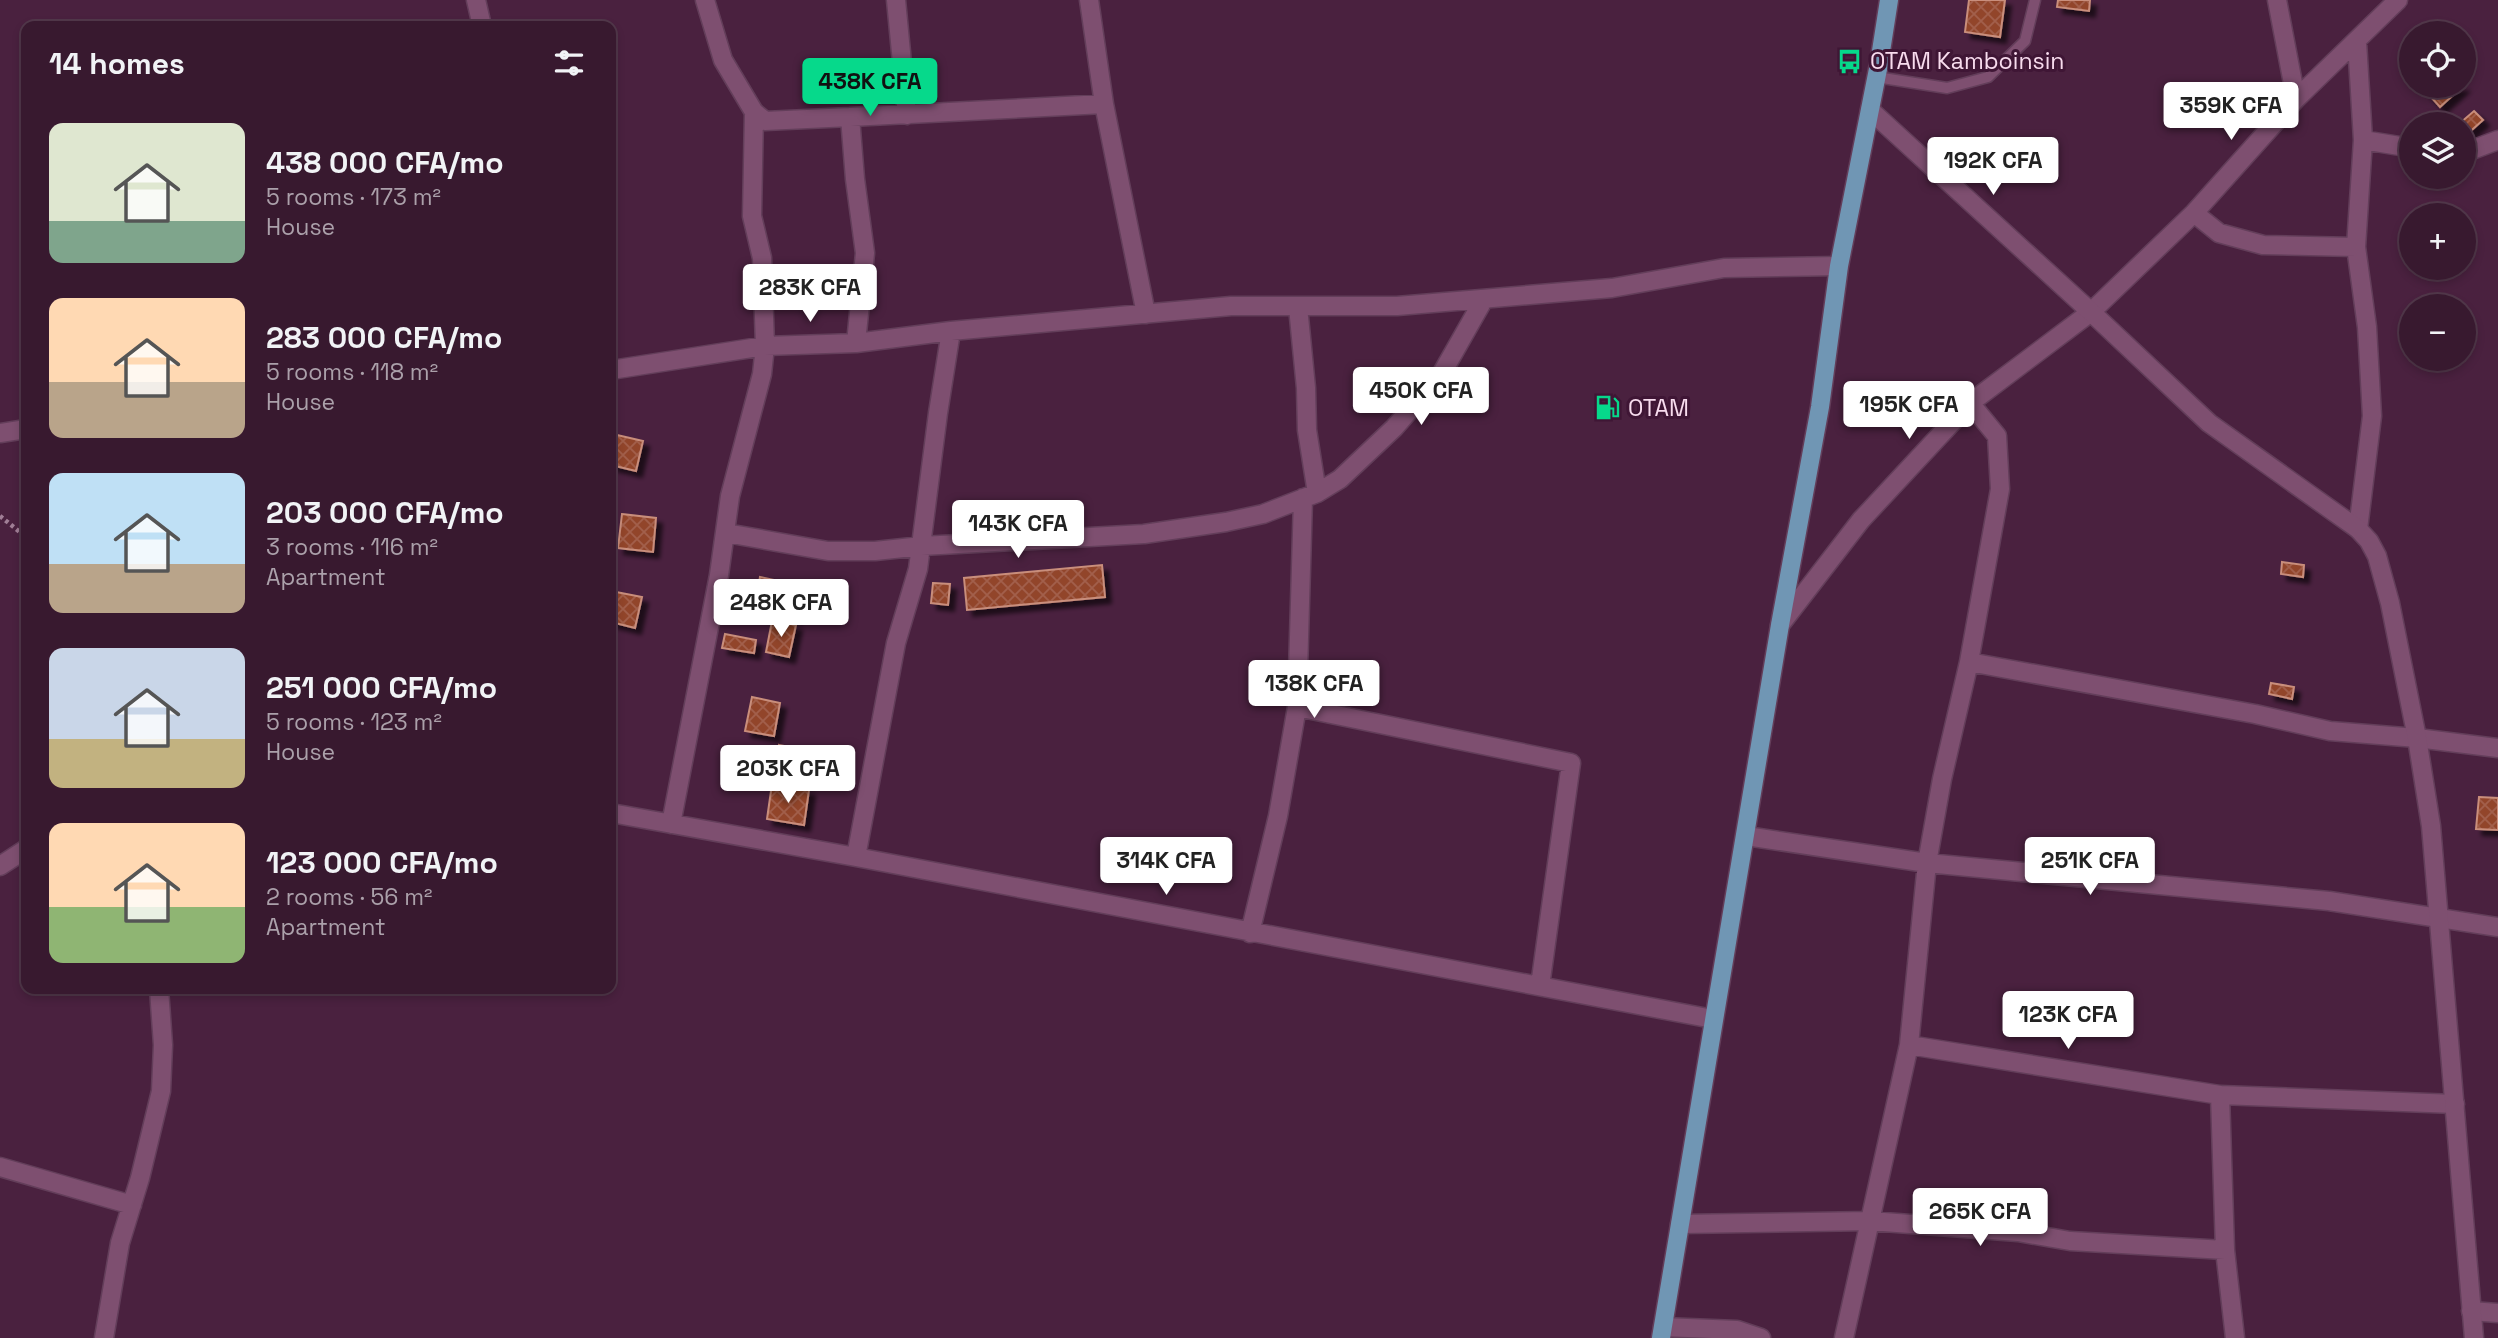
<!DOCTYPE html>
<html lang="en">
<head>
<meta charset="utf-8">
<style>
	body { margin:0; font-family:"Space Grotesk",sans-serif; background:#43263b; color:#f1f3f6; height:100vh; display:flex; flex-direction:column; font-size:26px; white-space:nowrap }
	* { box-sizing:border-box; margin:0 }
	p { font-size:23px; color:#aba0aa }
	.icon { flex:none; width:38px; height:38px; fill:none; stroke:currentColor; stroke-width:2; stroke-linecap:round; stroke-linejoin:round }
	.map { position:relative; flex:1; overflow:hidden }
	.details { position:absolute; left:21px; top:21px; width:595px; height:973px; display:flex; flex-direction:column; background:#38192f; border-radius:14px; box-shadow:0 4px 10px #0003,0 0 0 2px #52384b }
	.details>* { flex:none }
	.controls { position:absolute; left:2399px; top:21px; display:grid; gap:14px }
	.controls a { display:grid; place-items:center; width:77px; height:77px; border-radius:50%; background:#38192f; box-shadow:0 4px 10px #0003,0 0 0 2px #52384b; font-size:35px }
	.price { position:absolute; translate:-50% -60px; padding:0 16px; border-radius:7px; background:#fff; color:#222; font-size:23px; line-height:46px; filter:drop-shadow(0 2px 4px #0008) }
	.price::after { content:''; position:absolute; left:50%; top:42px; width:21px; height:16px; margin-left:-10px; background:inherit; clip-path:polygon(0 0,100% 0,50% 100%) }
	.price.on { background:#06d98b; color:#111 }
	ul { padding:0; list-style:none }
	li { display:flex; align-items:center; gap:21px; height:175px; padding:0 28px }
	li span { display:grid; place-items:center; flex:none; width:196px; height:140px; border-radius:14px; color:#555 }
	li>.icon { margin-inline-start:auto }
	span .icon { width:84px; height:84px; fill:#fffc; stroke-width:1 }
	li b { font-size:30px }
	h2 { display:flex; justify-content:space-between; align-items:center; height:84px; padding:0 28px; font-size:30px }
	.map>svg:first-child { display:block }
</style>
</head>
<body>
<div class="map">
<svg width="2498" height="1338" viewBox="0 0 2498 1338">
	<defs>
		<pattern id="building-cross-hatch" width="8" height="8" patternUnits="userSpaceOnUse" patternTransform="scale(1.75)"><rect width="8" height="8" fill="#92452c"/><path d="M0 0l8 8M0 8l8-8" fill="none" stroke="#a25f4b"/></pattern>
		<filter id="shadow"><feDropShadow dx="6" dy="6" stdDeviation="2" flood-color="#0009"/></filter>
	</defs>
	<rect width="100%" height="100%" fill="#4a213f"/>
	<path fill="url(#building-cross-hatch)" stroke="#c98e7b" stroke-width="2" filter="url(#shadow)" d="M1969 0H2005L2000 37 1965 32Z
		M2058 0H2090L2089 11 2057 7Z
		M2423 86H2463L2440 107 2422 87Z
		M2474 111 2483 120 2464 137V124H2459Z
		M617 435 643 441 636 471 611 465Z
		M622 514 656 518 653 552 618 548Z
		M2282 562 2304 565 2303 577 2281 574Z
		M1102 565 1105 597 967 610 964 578Z
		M760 577 802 586 796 618 754 610Z
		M933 583 950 584 948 605 931 603Z
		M611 591 642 597 635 628 611 622Z
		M772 621 796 625 789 657 766 652Z
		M725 634 756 640 754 653 722 648Z
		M2271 683 2294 687 2292 699 2269 694Z
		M752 697 780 703 774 736 745 731Z
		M779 745 812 751 807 783 774 777Z
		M772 784 809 790 804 825 767 819Z
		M2479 797 2498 798V830L2476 829Z"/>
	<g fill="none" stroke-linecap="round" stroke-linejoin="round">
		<defs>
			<path id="service" d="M1876 77 1947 88 1988 77 2025 41 2035 0"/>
			<path id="minor" d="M476 0 482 26
				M705 0 723 60 754 112 765 121 850 117 855 179 865 253 856 343
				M896 0 907 115
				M2277 0 2296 99
				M2357 42 2363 140 2356 247 2367 327 2372 416 2358 529
				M1104 104 1146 314
				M850 117 1104 104 1089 0
				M2363 140 2412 148
				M2464 153 2498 140
				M2194 213 2219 233 2263 245 2356 247
				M1298 307 1306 388 1307 430 1317 493
				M611 370 765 346 856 343 951 331 1231 306H1397L1612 288 1724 268 1839 266
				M0 433 26 429
				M726 533 828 551H875L922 546 1144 534 1226 522 1263 514 1317 493 1340 479 1394 428 1442 373 1484 299
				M1780 625 1861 520 1970 403 2091 312 2194 213 2296 99 2398 0
				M1969 662 2255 714 2330 731 2417 738 2498 748
				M1297 707 1571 763 1540 986
				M611 813 856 857 1713 1019
				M671 824 719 575 730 496 762 374 765 346 762 258 752 216 754 112
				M1746 836 1927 863 2329 901 2498 927
				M856 857 896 643 918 569 938 413 951 331
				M0 866 26 849
				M1250 933 1278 816 1297 707 1303 498
				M1909 1045 2220 1095
				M0 1167 132 1205
				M1680 1224 1870 1221 2018 1232 2070 1241 2225 1250 2235 1338
				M2225 1250 2220 1095 2455 1104
				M2471 1311 2498 1313
				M1663 1327 1737 1330 1761 1338
				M104 1338 120 1243 140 1178 161 1091 163 1045 159 989
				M1844 1338 1909 1045 1927 863 1942 779 1969 662 2000 489 1997 436 1970 403"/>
			<path id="tertiary" d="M1870 110 2091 312 2209 423 2358 529 2369 541 2377 556 2390 603 2417 738 2431 826 2474 1338"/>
			<path id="primary" d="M1661 1338 1780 625 1820 407 1839 266 1879 64 1889 0"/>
		</defs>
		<use href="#service" stroke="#633e5a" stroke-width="13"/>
		<use href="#minor" stroke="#633e5a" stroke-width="21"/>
		<use href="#tertiary" stroke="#633e5a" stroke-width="21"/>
		<use href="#primary" stroke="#633e5a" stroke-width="21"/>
		<path stroke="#a07e96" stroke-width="4.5" stroke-dasharray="3.5 3.5" stroke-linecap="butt" d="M0 516 26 537"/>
		<use href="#service" stroke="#7e4f70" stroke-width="10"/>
		<use href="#minor" stroke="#7e4f70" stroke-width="18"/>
		<use href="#tertiary" stroke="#7e4f70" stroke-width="18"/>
		<use href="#primary" stroke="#7096b4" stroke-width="18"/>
	</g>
	<defs>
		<symbol id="bus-bare" viewBox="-9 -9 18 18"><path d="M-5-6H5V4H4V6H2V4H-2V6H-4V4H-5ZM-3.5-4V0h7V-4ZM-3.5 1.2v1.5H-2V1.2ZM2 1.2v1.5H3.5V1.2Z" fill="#06d98b" stroke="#3f1635" stroke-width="2.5" paint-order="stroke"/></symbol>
		<symbol id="fuel-bare" viewBox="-9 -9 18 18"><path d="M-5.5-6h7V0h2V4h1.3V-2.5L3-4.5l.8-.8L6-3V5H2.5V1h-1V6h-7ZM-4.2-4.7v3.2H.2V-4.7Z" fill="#06d98b" stroke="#3f1635" stroke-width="2.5" paint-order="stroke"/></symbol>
	</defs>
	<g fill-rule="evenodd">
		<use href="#bus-bare" x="1832" y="44" width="35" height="35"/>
		<use href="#fuel-bare" x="1590" y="390" width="35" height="35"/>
	</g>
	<g text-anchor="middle" stroke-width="6" stroke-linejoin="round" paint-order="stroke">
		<g font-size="23" fill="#f8dcee" stroke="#3f1635" text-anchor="start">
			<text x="1870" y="69">OTAM Kamboinsin</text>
			<text x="1628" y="416">OTAM</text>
		</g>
	</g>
</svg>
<div class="controls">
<a><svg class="icon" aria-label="locate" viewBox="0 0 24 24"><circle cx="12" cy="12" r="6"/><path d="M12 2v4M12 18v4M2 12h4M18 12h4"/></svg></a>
<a><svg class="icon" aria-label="layers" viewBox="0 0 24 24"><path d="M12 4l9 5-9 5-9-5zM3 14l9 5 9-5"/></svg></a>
<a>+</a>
<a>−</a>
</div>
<b class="price on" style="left:870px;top:118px">438K CFA</b>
<b class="price" style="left:2231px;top:142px">359K CFA</b>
<b class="price" style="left:1993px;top:197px">192K CFA</b>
<b class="price" style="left:810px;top:324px">283K CFA</b>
<b class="price" style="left:1421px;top:427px">450K CFA</b>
<b class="price" style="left:1909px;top:441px">195K CFA</b>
<b class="price" style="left:1018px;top:560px">143K CFA</b>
<b class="price" style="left:781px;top:639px">248K CFA</b>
<b class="price" style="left:1314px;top:720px">138K CFA</b>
<b class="price" style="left:788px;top:805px">203K CFA</b>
<b class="price" style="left:1166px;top:897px">314K CFA</b>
<b class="price" style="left:2090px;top:897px">251K CFA</b>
<b class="price" style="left:2068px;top:1051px">123K CFA</b>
<b class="price" style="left:1980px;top:1248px">265K CFA</b>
<section class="details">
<h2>14 homes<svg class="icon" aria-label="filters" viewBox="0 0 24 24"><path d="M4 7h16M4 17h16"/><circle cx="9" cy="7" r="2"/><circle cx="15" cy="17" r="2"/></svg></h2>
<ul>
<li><span style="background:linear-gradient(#dfe7d0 70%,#7fa58c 0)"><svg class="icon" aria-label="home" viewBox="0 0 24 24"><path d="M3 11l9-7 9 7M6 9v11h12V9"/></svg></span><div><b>438 000 CFA/mo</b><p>5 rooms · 173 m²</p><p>House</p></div></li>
<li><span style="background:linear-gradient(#ffd9b3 60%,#b9a48a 0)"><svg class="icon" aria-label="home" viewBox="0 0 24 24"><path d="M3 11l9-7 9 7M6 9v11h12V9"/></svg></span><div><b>283 000 CFA/mo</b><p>5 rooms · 118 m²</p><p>House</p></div></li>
<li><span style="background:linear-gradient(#bfe0f5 65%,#b9a48a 0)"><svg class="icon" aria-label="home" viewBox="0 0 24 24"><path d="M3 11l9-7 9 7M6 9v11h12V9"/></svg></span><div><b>203 000 CFA/mo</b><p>3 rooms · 116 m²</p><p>Apartment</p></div></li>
<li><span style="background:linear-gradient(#c9d6e8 65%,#c2b280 0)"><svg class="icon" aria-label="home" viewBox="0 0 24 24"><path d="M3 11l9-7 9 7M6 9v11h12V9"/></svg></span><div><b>251 000 CFA/mo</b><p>5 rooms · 123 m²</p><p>House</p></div></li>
<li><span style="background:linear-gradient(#ffd9b3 60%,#8fb573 0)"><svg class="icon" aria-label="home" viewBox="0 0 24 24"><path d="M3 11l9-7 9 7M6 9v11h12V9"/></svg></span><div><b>123 000 CFA/mo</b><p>2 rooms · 56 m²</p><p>Apartment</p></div></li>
</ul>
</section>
</div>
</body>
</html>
